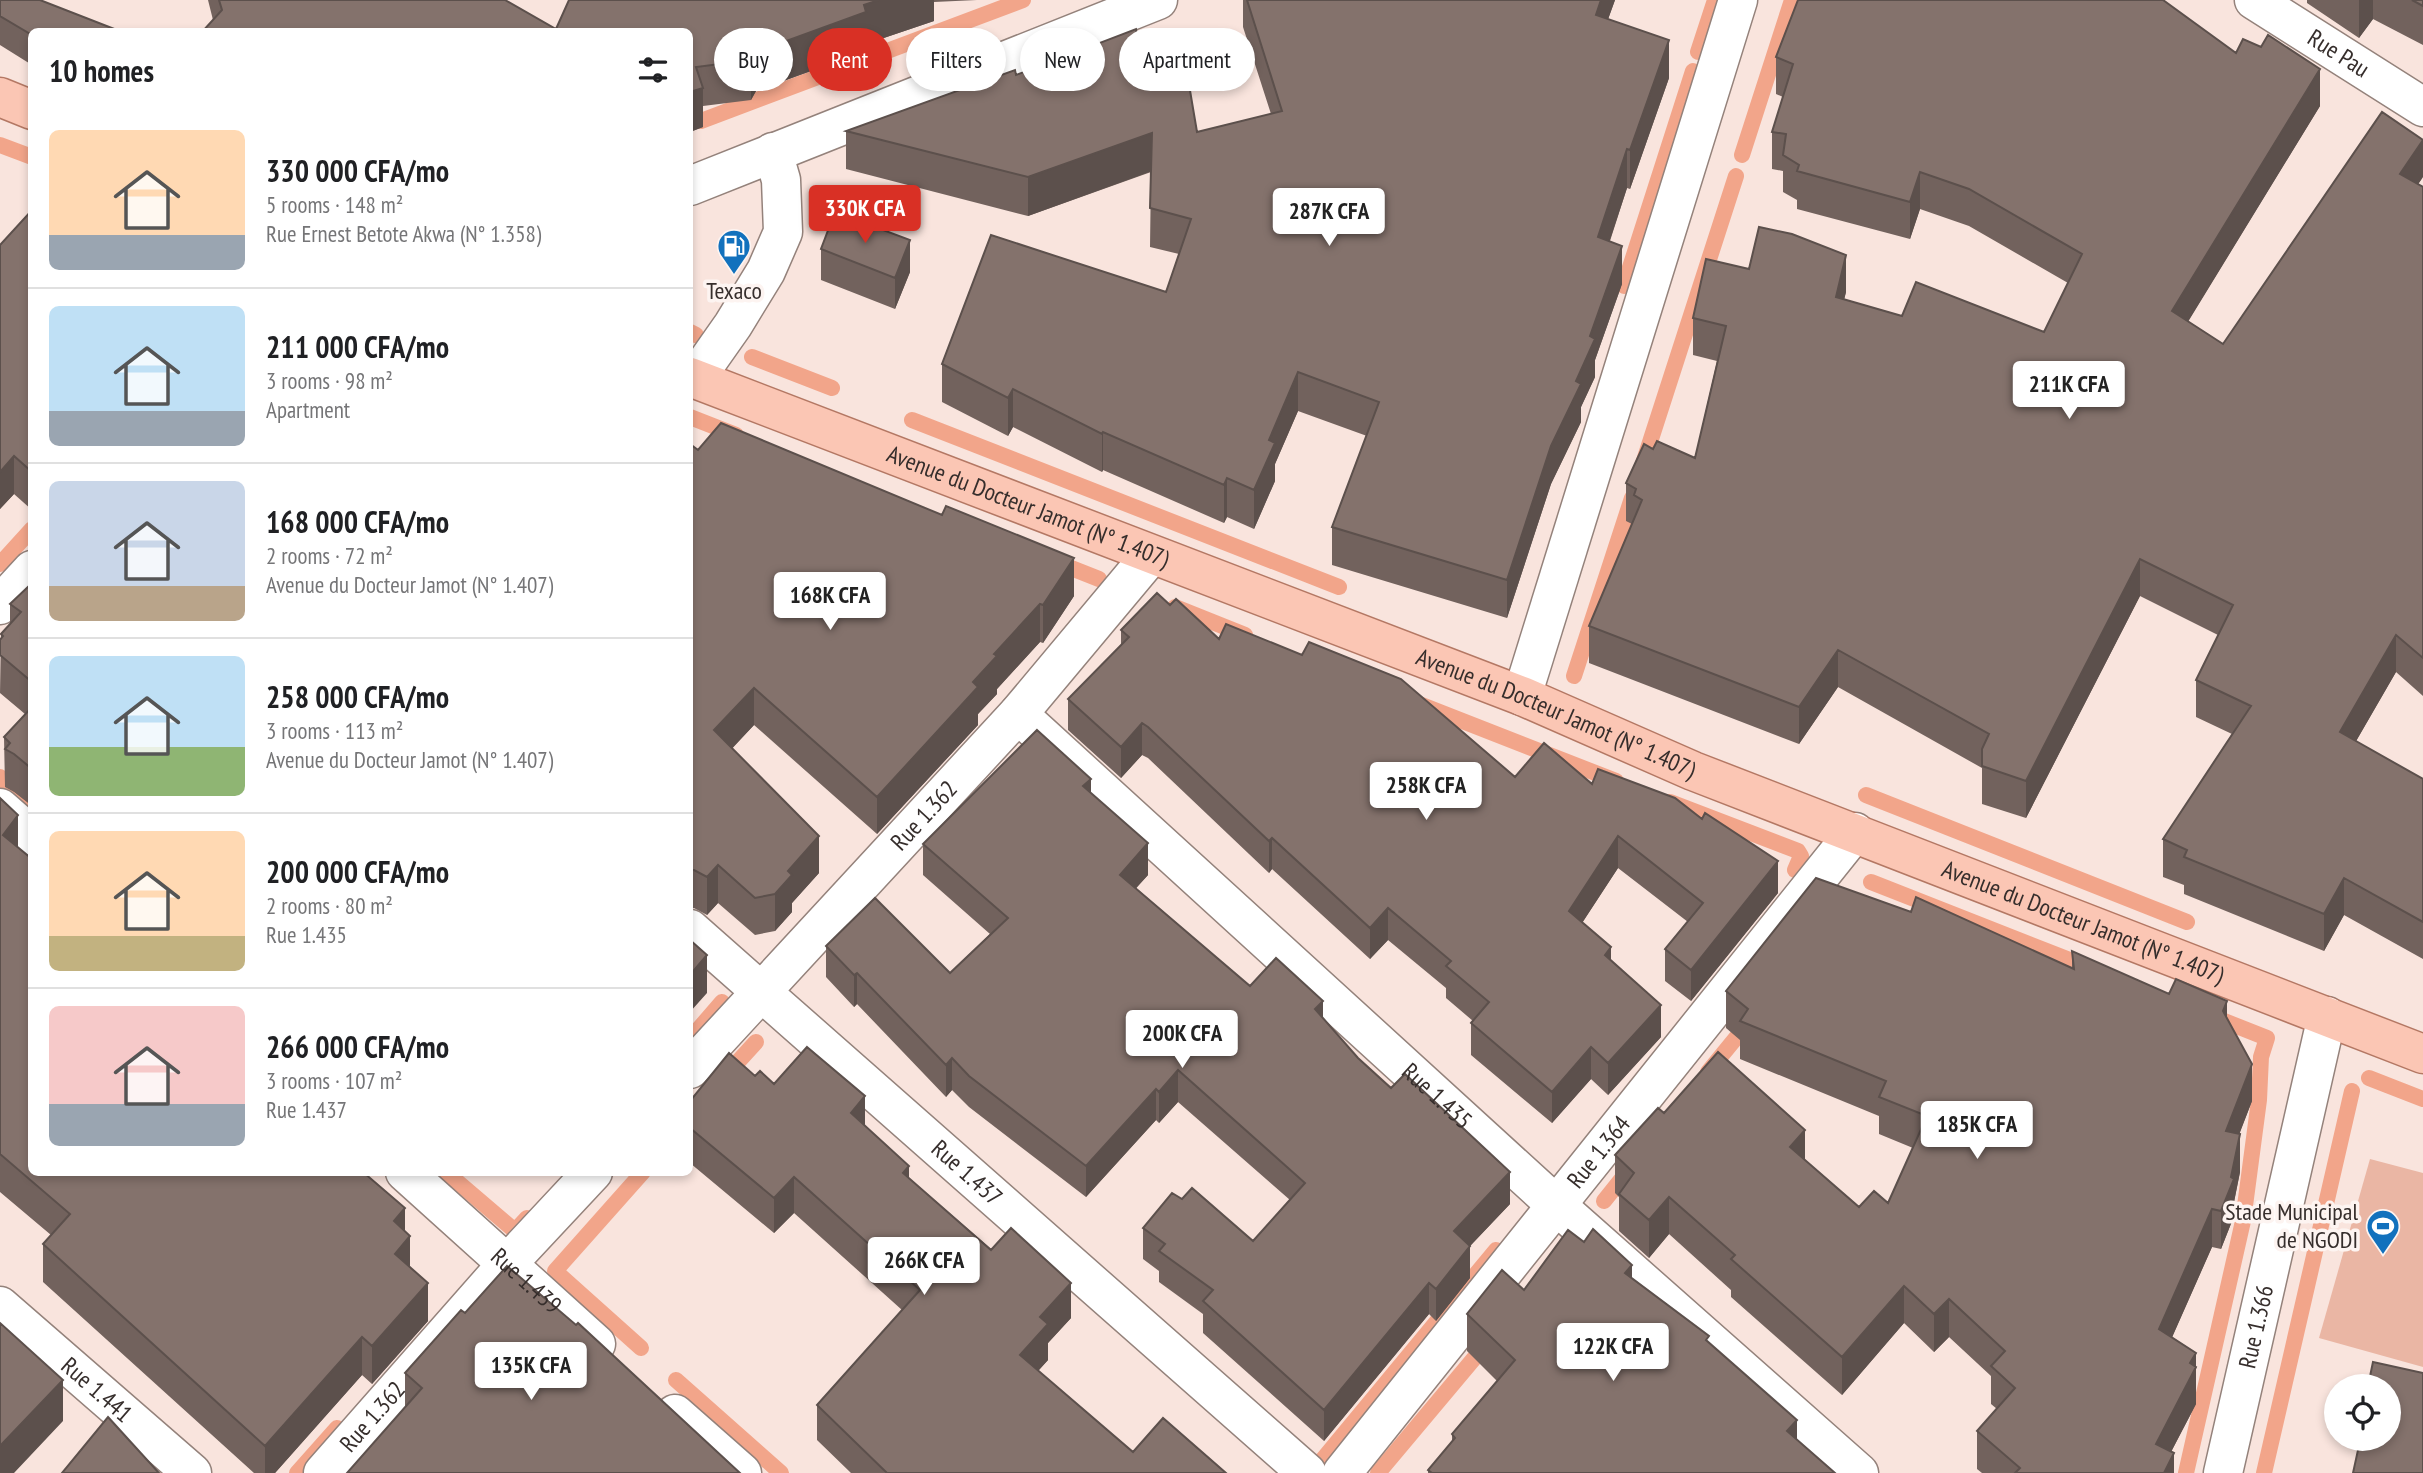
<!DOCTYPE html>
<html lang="en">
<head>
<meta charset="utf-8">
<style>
	body { margin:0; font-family:"PT Sans Narrow",sans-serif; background:#f6f6f6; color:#202124; height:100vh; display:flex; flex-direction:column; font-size:26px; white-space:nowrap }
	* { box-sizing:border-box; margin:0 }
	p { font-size:23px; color:#757577 }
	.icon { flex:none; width:38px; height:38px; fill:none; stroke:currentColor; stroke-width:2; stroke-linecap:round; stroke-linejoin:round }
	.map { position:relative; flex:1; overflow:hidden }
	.side { position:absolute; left:28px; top:28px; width:665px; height:1148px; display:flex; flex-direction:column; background:#fff; border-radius:10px; box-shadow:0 4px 10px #0003 }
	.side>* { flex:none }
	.banner { position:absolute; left:714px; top:28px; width:665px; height:63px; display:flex; gap:14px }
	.buttons { position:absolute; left:2324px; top:1374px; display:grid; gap:14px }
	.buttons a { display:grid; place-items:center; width:77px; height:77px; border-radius:50%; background:#fff; box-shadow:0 4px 10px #0003; font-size:35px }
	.price { position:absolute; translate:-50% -60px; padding:0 16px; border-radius:7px; background:#fff; color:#222; font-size:23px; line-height:46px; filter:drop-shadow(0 2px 4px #0008) }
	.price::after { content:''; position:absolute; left:50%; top:42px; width:21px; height:16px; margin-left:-10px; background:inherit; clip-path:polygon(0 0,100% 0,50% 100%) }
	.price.active { background:#d93025; color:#fff }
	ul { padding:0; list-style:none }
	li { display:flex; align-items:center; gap:21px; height:175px; padding:0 21px }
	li+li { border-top:2px solid #e0e0e0 }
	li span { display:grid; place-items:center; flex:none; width:196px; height:140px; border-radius:10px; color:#555 }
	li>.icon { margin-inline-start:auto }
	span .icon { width:84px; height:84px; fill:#fffc; stroke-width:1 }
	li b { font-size:30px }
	h2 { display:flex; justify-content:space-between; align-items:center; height:84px; padding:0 21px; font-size:30px }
	.tag { padding:0 24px; border-radius:32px; background:#fff; box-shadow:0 4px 10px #0003; font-size:24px; line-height:63px }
	.tag.active { background:#d93025; color:#fff }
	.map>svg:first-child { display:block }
</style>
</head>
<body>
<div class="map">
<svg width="2423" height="1473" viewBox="0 0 2423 1473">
	<rect width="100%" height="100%" fill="#f9e4dd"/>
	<path fill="#eab6a4" d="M2370 1159 2423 1173V1367L2319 1338Z"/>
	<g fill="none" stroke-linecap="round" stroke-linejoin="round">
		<path stroke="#f2a58a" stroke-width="16" d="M1698 52 1715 0
			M701 121 1023 0
			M0 145 32 157
			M1742 155 1792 0
			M1624 286 1693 71
			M690 332 696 335
			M752 357 832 388
			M690 417 736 435
			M912 420 1339 587
			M1642 467 1736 176
			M1056 562 1099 579
			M0 564 32 529
			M1175 607 1245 635
			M1574 676 1632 498
			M1419 704 1616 781
			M0 777 32 805
			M1866 795 2187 922
			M1670 802 1798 851 1801 856 1795 870
			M1871 882 2090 968
			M690 1039 722 1002
			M1708 1072 1749 1022
			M725 1076 756 1042
			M2369 1078 2423 1099
			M446 1172 515 1231 527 1218
			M1604 1201 1628 1171
			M641 1348 555 1271 643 1172
			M676 1380 781 1473
			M1323 1459 1496 1250
			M297 1473 337 1428
			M1378 1473 1487 1343
			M2186 1473 2243 1221 2259 1100 2261 1057 2267 1038 2209 1015
			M2264 1473 2352 1091"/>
		<defs>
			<g id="minor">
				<path id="s1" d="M2254 0 2423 107"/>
				<path d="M690 186 1158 0"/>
				<path d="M695 379 733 325 766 271 783 232 781 180 773 152"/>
				<path d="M0 605 32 570"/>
				<path d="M1522 696 1738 0"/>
				<path id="s2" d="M1018 714 1556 1205 1859 1473"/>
				<path d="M0 808 32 836"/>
				<path id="s3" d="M690 929 1307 1473"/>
				<path id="s4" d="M690 1069 1018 714 1151 555"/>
				<path id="s5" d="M405 1172 596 1344"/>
				<path id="s6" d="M0 1306 192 1473"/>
				<path d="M675 1414 742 1473"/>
				<path id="s7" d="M323 1473 507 1264 593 1172"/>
				<path id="s8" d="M1342 1473 1855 832"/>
				<path id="s9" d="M2223 1473 2327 1016"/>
			</g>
			<g id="major">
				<path d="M0 97 32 110"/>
				<path id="s10" d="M690 377 1522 696 1693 771 2423 1054"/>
			</g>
		</defs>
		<use href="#minor" stroke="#94827b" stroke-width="41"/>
		<use href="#major" stroke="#b47864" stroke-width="41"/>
		<use href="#minor" stroke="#fff" stroke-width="38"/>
		<use href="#major" stroke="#fbc6b4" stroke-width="38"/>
	</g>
	<path fill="#72625d" d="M0 0 32 32V65L0 45Z
		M208 0H505L556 29 569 0H977L934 2V21L866 44V51L756 91 751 100 703 106V127L690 132V32H202L213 20Z
		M1243 0H1615L1608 19 1669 78 1630 189 1627 188 1610 241 1622 284 1595 360V377L1581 407V422L1551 484 1507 618 1332 565V527L1367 436 1298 411 1275 464V481L1254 529 1227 517 1224 523 1103 470 1102 472 1013 427 1008 436 942 402V364L1166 292 1179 254 1150 247 1151 172 1028 216 846 169V131L1016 75 1141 57 1197 132 1271 114 1243 27Z
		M2307 0H2423V45L2373 19 2359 38 2307 3Z
		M2236 53 2320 106 2188 321 2223 344 2423 177 2418 184 2423 187V696L2396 672 2356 741 2423 779V959L2344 915 2324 951 2184 894V885L2163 877V839L2232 734 2196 717V680L2218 635 2140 596 2026 818 1982 804V768L1838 687 1799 744 1589 663V626L1632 524 1626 521V483L1653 449 1695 458 1717 361 1693 355V318L1846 292 1844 299 1902 316 2044 332 2068 283 1969 226 1920 209 1910 239 1797 209V200L1783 192V171L1772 169V132L1783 97 1776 94V57Z
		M32 210V510L14 494 0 509V245Z
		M821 249 910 272 895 309 821 280Z
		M690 444 698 450 1074 596 1043 643 1040 642 997 689V694L978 714V725L877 834 754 725 732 748 819 873 792 903V912L775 931 755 935 718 903 707 915 694 908H690Z
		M32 583V806L14 792 5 787 4 737 25 714 0 693 1 634 10 624V604Z
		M1170 605 1219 639 1515 777 1592 784 1778 893 1691 1001 1665 981V949L1688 922 1618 868 1582 923 1611 960 1661 1037 1608 1095 1591 1079 1552 1123 1471 1055V1023L1473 1021 1446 998V988L1388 940 1370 959 1272 869 1269 873 1148 758 1142 755 1121 778 1068 730V699L1121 646V630Z
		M1091 793 1148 875 1136 888 1250 986 1323 1018 1358 1058 1510 1204 1470 1246V1278L1436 1321 1429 1314 1324 1441 1203 1333V1314L1159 1282V1271L1143 1259V1228L1182 1199 1253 1241 1290 1200 1178 1102 1159 1123 1156 1120 1086 1197 969 1107 952 1090 946 1097 857 1004 854 1007 826 977V946L950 973 990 934 923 875V844Z
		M0 798 18 848 405 1232 410 1268 428 1321 372 1384 362 1375 275 1473H254L43 1282V1244L51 1235 0 1192Z
		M1911 912 2072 968V951L2227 1020 2252 1101 2239 1134 2240 1172 2234 1202V1216L2221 1249 2212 1247 2172 1337 2196 1353V1404L2171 1452 2174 1473H1982L1977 1469V1431L1997 1409 1991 1404V1376L1949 1337 1934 1352 1904 1323 1842 1395 1731 1297V1290L1669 1234 1649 1258 1619 1231V1197L1615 1193V1155L1664 1113 1805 1160 1859 1207 1888 1203 1913 1148 1879 1134V1116L1740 1059V1040L1726 1028V991Z
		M755 1076 774 1084 865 1127 909 1178 1071 1318 1048 1343V1360L1038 1371 1133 1452 1226 1473H851L817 1440V1405L902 1310 794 1213 774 1233 690 1163V1101Z
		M1632 1278 1709 1343 1797 1440 1835 1473H1428V1470L1452 1442V1434L1497 1381 1467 1351V1314L1524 1290Z
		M465 1313 740 1473 405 1408V1373Z
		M2423 1373 2357 1457V1438Z"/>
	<path fill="#5c504c" d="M879 0H934V21L866 44V51L756 91 751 100V60L756 52 864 5Z
		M1601 0H1615L1596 53V15Z
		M2359 0H2373V19L2359 38Z
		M1669 40V78L1630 189V150Z
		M2320 69V106L2172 348V311Z
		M703 88V127L690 132V92Z
		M1152 133V171L1028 216V177Z
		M2423 140V177L2400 211V174Z
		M1627 149V188L1598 276V237Z
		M1920 172V209L1910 239V202Z
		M910 240V272L895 309V278Z
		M1622 246V284L1595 360V377L1581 407V422L1551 484 1507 618V580L1551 446 1576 381 1590 336Z
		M1846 255V292L1836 334V297Z
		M1298 372V411L1275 464V481L1254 529V490L1269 440Z
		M1013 389V427L1008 436V398Z
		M1103 432V470L1102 472V434Z
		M14 456V494L0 509V472Z
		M1227 478V517L1224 523V485Z
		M1074 558V596L1043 643V605Z
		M2140 559V596L2026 818V781Z
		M1040 604V642L997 689V694L978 714V725L877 834V797L973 682 994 654Z
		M2396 635V672L2340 769V732Z
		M1838 650V687L1799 744V707Z
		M754 688V725L714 768V730Z
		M1142 723V755L1121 778V747Z
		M1091 779V810L1083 786Z
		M18 815V853L3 835Z
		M819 836V873L792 903V912L775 931V894L788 871Z
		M1618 836V868L1569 943V911Z
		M1272 838V869L1269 873V841Z
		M1148 843V875L1120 906V875Z
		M1778 861V893L1691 1001V970Z
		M718 865V903L707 915V877Z
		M2344 878V915L2324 951V914Z
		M1388 908V940L1370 959V928Z
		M1611 947V978L1605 955Z
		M707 955V993L690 1012V975Z
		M857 973V1004L854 1007V975Z
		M1323 1001V1032L1315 1009Z
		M2227 1001V1039L2223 1011Z
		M1661 1005V1037L1608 1095V1063Z
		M1591 1047V1079L1552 1123V1092Z
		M952 1058V1090L946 1097V1065Z
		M2252 1064V1101L2226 1169V1131Z
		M1178 1070V1102L1159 1123V1092Z
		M1156 1089V1120L1086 1197V1166Z
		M865 1096V1132L851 1113Z
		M1805 1130V1168L1790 1147Z
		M2240 1134V1172L2234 1202V1216L2221 1249V1211L2231 1177Z
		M909 1166V1201L903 1173Z
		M1510 1172V1204L1454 1263V1231Z
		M794 1177V1213L774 1233V1198Z
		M1669 1197V1234L1649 1258V1220Z
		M405 1208V1242L410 1236V1274L395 1292 394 1221Z
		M2212 1209V1247L2159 1367V1329Z
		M1470 1246V1278L1436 1321V1289Z
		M1632 1265V1303L1625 1273Z
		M428 1283V1321L372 1384V1346Z
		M1071 1283V1318L1048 1343V1360L1020 1391V1355L1040 1317Z
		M1429 1283V1314L1324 1441V1410Z
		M1904 1286V1323L1842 1395V1357Z
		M1949 1299V1337L1934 1352V1314Z
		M362 1337V1375L275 1473H265V1446Z
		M2196 1353V1404L2160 1473 2156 1444 2190 1363Z
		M63 1380V1421L14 1473H0V1446Z
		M1797 1420V1457L1787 1431Z
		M2174 1453V1473H2164Z"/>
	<path fill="#84726c" stroke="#5c504c" stroke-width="2" d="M0 0H40L122 32H32V35L0 16Z
		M219 0H505L556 29 569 0H879L864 5 866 12 756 52 751 60 696 67 703 88 690 92V32H202L222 10Z
		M1247 0H1601L1596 15 1669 40 1630 150 1627 149 1598 237 1622 246 1590 336 1595 339 1576 381 1581 384 1551 446 1507 580 1332 527 1379 402 1298 372 1269 440 1275 443 1254 490 1227 478 1224 485 1103 432 1102 434 1013 389 1008 398 942 364 991 235 1166 292 1191 219 1150 208 1152 133 1028 177 846 131 1015 70 1016 75 1136 29 1141 57 1183 49 1197 132 1282 111Z
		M1798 0H2163L2236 53 2243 39 2261 47 2268 35 2320 69 2172 311 2223 344 2382 112 2423 140 2400 174 2423 187V658L2396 635 2340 732 2423 779V922L2344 878 2324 914 2184 857 2187 850 2163 839 2251 706 2196 680 2233 605 2140 559 2026 781 1982 766V749L1989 734 1838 650 1799 707 1589 626 1642 500 1634 495 1636 489 1626 483 1644 444 1653 449 1657 441 1695 458 1726 326 1693 318 1706 259 1749 269 1759 227 1792 234 1846 255 1836 297 1902 316 1916 282 2044 332 2082 254 1969 189 1920 172 1910 202 1797 171 1799 165 1783 155 1786 134 1772 132 1793 64 1776 57Z
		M2412 0H2423V6Z
		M32 210V472L14 456 0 472V245Z
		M835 212 910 240 895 278 821 249Z
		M721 423 942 515 946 506 1074 558 1043 605 1040 604 994 654 997 656 973 682 978 687 877 797 754 688 714 730 819 836 788 871 792 875 775 894 755 898 718 865 707 877 694 870H690V444L698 450Z
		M32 583V682L0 655V640L3 636 1 634 21 612 10 604Z
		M1157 593 1170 605 1176 599 1219 639 1226 624 1302 655 1309 642 1401 679 1515 777 1544 743 1592 784 1598 769 1675 798 1702 819 1705 813 1778 861 1691 970 1665 949 1703 903 1618 836 1569 911 1611 947 1605 955 1661 1005 1608 1063 1591 1047 1552 1092 1471 1023 1489 1002 1446 966 1451 961 1388 908 1370 928 1272 838 1269 841 1148 727 1142 723 1121 747 1068 699 1129 637 1121 630Z
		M32 707V769L14 754 5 749 10 743 4 737Z
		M1037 730 1091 779 1083 786 1148 843 1120 875 1250 986 1276 958 1323 1001 1315 1009 1358 1058 1391 1088 1405 1074 1510 1172 1454 1231 1470 1246 1436 1289 1429 1283 1324 1410 1203 1301 1213 1290 1159 1251 1165 1244 1143 1228 1172 1193 1182 1199 1192 1188 1253 1241 1305 1183 1178 1070 1159 1092 1156 1089 1086 1166 969 1076 952 1058 946 1065 857 973 854 975 826 946 875 898 950 973 1008 918 923 844Z
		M0 798 18 815 3 835 32 859V1172H363L405 1208 394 1221 410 1236 395 1254 428 1283 372 1346 362 1337 265 1446 43 1244 70 1214 0 1154Z
		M1816 878 1911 912 1916 897 2074 969 2072 951 2169 994 2176 979 2227 1001 2223 1011 2252 1064 2226 1131 2240 1134 2231 1177 2234 1179 2221 1211 2212 1209 2159 1329 2196 1353 2190 1363 2196 1367 2156 1444 2174 1453 2164 1473H2015L2020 1468 1977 1431 2015 1388 1991 1366 2005 1351 1949 1299 1934 1314 1904 1286 1842 1357 1731 1259 1735 1255 1669 1197 1649 1220 1619 1194 1634 1173 1615 1155 1658 1108 1664 1113 1718 1052 1805 1130 1790 1147 1859 1207 1874 1191 1888 1203 1927 1116 1879 1097 1886 1081 1740 1021 1748 1009 1726 991Z
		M690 940 707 955 690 975Z
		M807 1047 865 1096 851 1113 909 1166 903 1173 991 1250 1011 1228 1071 1283 1040 1317 1048 1324 1020 1355 1133 1452 1163 1418 1226 1473H887L817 1405 920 1290 794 1177 774 1198 690 1128V1101L729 1053 755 1076 760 1071 774 1084Z
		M1593 1229 1632 1265 1625 1273 1709 1336 1706 1340 1797 1420 1787 1431 1835 1473H1432L1428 1470 1455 1438 1452 1434 1515 1360 1467 1314 1502 1270 1524 1290 1568 1230 1584 1242Z
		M507 1266 576 1325 578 1323 740 1473H347L422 1388 405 1373 461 1310 465 1313Z
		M0 1323 63 1380 0 1446Z
		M2373 1362 2423 1373V1473H2353L2360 1441 2357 1440V1438H2389V1386H2368Z
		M108 1417 159 1473H62Z"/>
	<defs>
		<symbol id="fuel-pin" viewBox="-11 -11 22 30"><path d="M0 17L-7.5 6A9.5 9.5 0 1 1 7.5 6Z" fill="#1271bd" stroke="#fdf4f1"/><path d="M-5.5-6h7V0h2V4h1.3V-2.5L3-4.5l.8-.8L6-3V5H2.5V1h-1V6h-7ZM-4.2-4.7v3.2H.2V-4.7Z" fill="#fff"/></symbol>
		<symbol id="stadium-pin" viewBox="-11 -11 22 30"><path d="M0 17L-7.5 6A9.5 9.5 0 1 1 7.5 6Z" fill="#1271bd" stroke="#fdf4f1"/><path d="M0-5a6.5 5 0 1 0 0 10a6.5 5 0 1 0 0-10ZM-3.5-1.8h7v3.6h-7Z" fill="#fff"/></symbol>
	</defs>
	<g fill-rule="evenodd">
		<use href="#fuel-pin" x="715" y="227" width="38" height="52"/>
		<use href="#stadium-pin" x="2364" y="1207" width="38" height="52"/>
	</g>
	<g text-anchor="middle" stroke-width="7" stroke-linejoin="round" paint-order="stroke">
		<g font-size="24" fill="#362e2c" stroke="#fdf4f1">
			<text dy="8" stroke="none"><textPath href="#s1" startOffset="100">Rue Pau</textPath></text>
			<text dy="8" stroke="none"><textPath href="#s10" startOffset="362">Avenue du Docteur Jamot (N° 1.407)</textPath></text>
			<text dy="8" stroke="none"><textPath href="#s10" startOffset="929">Avenue du Docteur Jamot (N° 1.407)</textPath></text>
			<text dy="8" stroke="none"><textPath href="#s4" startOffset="345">Rue 1.362</textPath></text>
			<text dy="8" stroke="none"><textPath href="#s10" startOffset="1496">Avenue du Docteur Jamot (N° 1.407)</textPath></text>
			<text dy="8" stroke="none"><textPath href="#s2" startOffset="567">Rue 1.435</textPath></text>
			<text dy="8" stroke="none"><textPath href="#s8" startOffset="411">Rue 1.364</textPath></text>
			<text dy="8" stroke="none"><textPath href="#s3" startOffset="369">Rue 1.437</textPath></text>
			<text dy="8" stroke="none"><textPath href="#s5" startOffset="163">Rue 1.439</textPath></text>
			<text dy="8" stroke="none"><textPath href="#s9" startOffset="150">Rue 1.366</textPath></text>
			<text dy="8" stroke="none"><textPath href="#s6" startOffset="128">Rue 1.441</textPath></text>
			<text dy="8" stroke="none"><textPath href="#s7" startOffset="75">Rue 1.362</textPath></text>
		</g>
		<g font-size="24" fill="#362e2c" stroke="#fdf4f1">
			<text x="734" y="299">Texaco</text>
			<text x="2358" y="1220" text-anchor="end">Stade Municipal<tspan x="2358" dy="28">de NGODI</tspan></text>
		</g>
	</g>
</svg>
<div class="buttons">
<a><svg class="icon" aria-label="locate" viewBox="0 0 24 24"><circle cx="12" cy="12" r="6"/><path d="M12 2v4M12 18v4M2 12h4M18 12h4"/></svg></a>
</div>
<b class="price active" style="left:865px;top:245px">330K CFA</b>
<b class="price" style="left:1329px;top:248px">287K CFA</b>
<b class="price" style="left:2069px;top:421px">211K CFA</b>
<b class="price" style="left:830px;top:632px">168K CFA</b>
<b class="price" style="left:1426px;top:822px">258K CFA</b>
<b class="price" style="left:1182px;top:1070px">200K CFA</b>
<b class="price" style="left:1977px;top:1161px">185K CFA</b>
<b class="price" style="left:924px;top:1297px">266K CFA</b>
<b class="price" style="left:1613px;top:1383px">122K CFA</b>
<b class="price" style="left:531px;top:1402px">135K CFA</b>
<div class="banner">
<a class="tag">Buy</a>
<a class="tag active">Rent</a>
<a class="tag">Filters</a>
<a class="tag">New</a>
<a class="tag">Apartment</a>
</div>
<section class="side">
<h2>10 homes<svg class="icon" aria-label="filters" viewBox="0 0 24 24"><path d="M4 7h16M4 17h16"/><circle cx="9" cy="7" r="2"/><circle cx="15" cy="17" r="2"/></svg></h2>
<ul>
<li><span style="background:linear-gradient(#ffd9b3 75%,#9aa5b1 0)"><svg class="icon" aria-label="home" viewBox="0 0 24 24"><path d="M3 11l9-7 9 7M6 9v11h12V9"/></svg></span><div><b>330 000 CFA/mo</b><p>5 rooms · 148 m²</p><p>Rue Ernest Betote Akwa (N° 1.358)</p></div></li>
<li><span style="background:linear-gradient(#bfe0f5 75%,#9aa5b1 0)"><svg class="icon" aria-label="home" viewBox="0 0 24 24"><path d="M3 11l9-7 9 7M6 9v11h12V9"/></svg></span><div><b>211 000 CFA/mo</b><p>3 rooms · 98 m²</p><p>Apartment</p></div></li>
<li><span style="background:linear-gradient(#c9d6e8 75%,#b9a48a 0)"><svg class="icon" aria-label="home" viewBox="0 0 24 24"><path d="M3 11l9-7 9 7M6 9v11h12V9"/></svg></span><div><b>168 000 CFA/mo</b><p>2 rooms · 72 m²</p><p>Avenue du Docteur Jamot (N° 1.407)</p></div></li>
<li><span style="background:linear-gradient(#bfe0f5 65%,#8fb573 0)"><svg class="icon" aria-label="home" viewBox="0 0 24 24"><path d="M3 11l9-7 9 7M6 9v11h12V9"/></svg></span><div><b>258 000 CFA/mo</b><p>3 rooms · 113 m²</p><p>Avenue du Docteur Jamot (N° 1.407)</p></div></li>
<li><span style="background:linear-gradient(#ffd9b3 75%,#c2b280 0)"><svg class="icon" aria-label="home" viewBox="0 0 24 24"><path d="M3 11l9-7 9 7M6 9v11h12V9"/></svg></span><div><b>200 000 CFA/mo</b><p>2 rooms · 80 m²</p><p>Rue 1.435</p></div></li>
<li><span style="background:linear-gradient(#f6c9c9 70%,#9aa5b1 0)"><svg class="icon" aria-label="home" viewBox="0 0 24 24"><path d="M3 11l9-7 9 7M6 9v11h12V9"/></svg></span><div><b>266 000 CFA/mo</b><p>3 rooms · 107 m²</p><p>Rue 1.437</p></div></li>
</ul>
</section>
</div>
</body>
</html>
